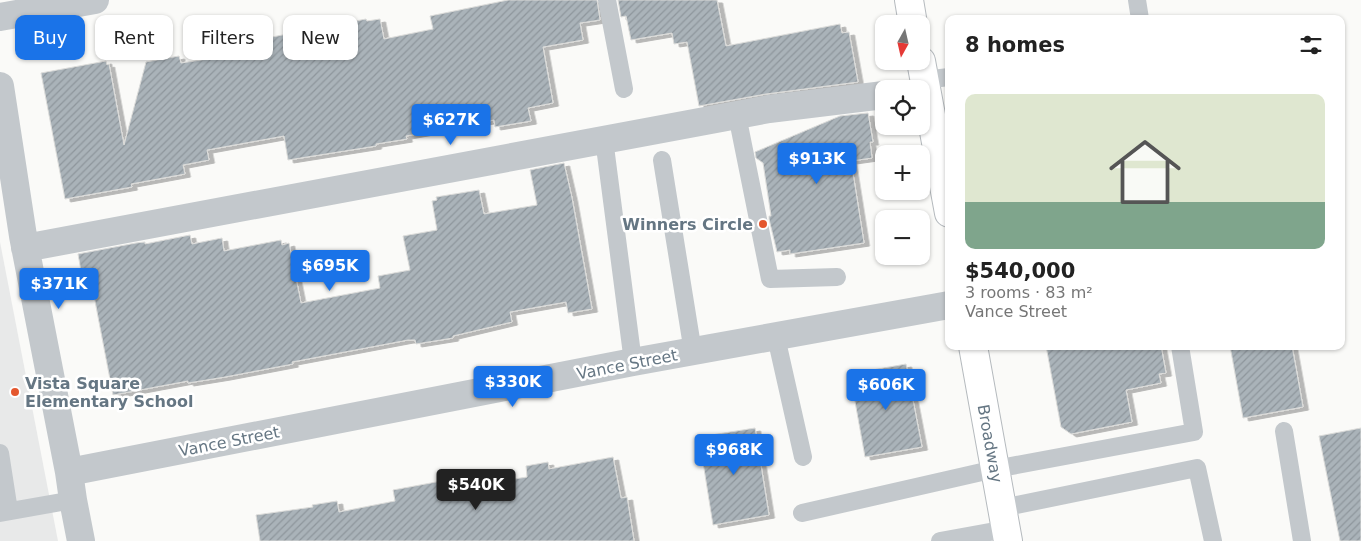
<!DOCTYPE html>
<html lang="en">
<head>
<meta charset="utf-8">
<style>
	body { margin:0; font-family:"DejaVu Sans",sans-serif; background:#f6f6f6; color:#222; height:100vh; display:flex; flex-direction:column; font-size:19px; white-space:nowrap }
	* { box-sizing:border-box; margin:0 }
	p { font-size:16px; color:#767676 }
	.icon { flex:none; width:28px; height:28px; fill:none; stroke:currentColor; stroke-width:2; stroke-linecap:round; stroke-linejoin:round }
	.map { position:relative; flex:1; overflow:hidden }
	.panel { position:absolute; left:945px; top:15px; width:400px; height:335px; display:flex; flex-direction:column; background:#fff; border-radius:10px; box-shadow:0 1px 4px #0004 }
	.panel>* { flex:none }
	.top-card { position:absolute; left:15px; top:15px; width:475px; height:45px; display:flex; gap:10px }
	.needle { width:32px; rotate:188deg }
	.buttons { position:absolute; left:875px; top:15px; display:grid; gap:10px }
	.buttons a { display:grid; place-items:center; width:55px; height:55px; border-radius:10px; background:#fff; box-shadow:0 1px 4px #0004; font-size:25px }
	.price { position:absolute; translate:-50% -42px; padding:0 11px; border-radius:5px; background:#1a73e8; color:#fff; font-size:16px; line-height:32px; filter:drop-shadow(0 1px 2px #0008) }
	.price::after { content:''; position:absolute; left:50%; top:30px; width:15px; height:11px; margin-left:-8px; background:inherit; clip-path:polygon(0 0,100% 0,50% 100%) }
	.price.active { background:#222; color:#fff }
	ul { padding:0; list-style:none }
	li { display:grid; align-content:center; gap:10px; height:265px; padding:0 20px }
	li+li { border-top:1px solid #e0e0e0 }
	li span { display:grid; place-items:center; height:155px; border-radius:10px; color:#555 }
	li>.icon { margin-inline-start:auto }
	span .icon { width:90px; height:90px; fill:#fffc; stroke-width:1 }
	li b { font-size:21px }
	h2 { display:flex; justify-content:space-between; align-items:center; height:60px; padding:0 20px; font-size:21px }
	.tag { padding:0 18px; border-radius:10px; background:#fff; box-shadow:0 1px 4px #0004; font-size:18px; line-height:45px }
	.tag.active { background:#1a73e8; color:#fff }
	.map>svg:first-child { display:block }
</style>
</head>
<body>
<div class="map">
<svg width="1361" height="541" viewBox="0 0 1361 541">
	<defs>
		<pattern id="building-hatch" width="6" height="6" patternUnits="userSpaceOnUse" patternTransform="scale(1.25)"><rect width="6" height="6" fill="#aab3b9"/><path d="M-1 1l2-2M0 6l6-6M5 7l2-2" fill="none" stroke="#8e969c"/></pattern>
		<filter id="shadow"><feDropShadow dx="5.5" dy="3" stdDeviation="0" flood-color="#0004"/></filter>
	</defs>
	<rect width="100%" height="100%" fill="#fafaf8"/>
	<path fill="#e8e9e9" d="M0 242 58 541H0Z"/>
	<path fill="url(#building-hatch)" stroke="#dcdcda" filter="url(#shadow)" d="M508 0H597L600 20 580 23 583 40 543 47 553 103 528 108 531 121 495 127 494 120 406 136 407 139 376 144V146L288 160 284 136 207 150 209 160 183 165 185 174 131 184 132 187 65 199 41 73 106 61 107 65 109 64 124 145 146 62 179 56 181 63 228 56 225 46 366 19 367 21 380 19 384 39 433 29 430 16Z
		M618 0H717L726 46 840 24 842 33 849 32 858 82 766 94 699 106 687 42 674 44 672 33 631 40 626 16 621 17Z
		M868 113 873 142H870L872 158 851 161 864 243 790 254V250L777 252 769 219V216H771L763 163 756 158 755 152 840 116Z
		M564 163 572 198 592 309 568 313 566 302 510 312 512 322 453 336V338L416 344 415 340H408L292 362 293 364 225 377 188 383V381L113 395 94 296H91L88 282H83L78 254 136 243 145 242V244L190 235 192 244 222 238 224 251 281 240 282 245 289 243 301 303 380 288 378 276 410 270 403 236 437 230 432 201 437 200 436 197 479 190 484 214 537 205 530 170Z
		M1046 346H1161L1166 373 1159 374 1161 383 1126 390 1132 422 1071 434 1061 427Z
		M1230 346H1292L1303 407 1243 418Z
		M906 364 922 447 865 457 850 374Z
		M755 428 769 515 713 525 699 437Z
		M1361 428V541H1340L1319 436Z
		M613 457 621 498 627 497 634 541H260L256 515 313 507 312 505 337 501 339 512 395 501 393 490 474 475 476 485 527 477 526 466 548 462 549 469Z"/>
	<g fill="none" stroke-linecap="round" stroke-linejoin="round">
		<defs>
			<g id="primary">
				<path d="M909 0 913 24"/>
				<path d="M921 61 949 213"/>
				<path id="s1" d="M973 346 1008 541"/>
			</g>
		</defs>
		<use href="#primary" stroke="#b5babe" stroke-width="30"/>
		<path stroke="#c3c8cc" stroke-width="18" d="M607 0 624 89
			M1137 0 1140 19
			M924 80 949 77
			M737 115 770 279 837 277
			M604 139 633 362
			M662 160 693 352
			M776 337 803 457
			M1284 431 1302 541
			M0 453 9 511
			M1002 508 1197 468 1213 541
			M0 513 73 500
			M802 513 995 469 1194 432 1180 346
			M940 541 1006 529"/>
		<path stroke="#c3c8cc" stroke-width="28" d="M0 17 95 0
			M0 86 23 236 69 472 73 500 81 541
			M25 248 769 109 884 95
			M69 472 633 362 949 305"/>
		<use href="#primary" stroke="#fff" stroke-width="28"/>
	</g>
	<g fill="#e4572e" stroke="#fff" stroke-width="2">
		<circle cx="763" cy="224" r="5"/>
		<circle cx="15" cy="392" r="5"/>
	</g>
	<g text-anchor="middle" stroke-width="5" stroke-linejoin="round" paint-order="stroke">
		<g font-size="16" font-weight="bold" fill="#657683" stroke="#fff" text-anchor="end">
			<text x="753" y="230">Winners Circle</text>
			<text x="25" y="389" text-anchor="start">Vista Square<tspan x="25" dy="18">Elementary School</tspan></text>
		</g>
		<g font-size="16" fill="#657683" stroke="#fff">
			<text transform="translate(627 364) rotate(-11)" y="6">Vance Street</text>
			<text transform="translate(229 441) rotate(-11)" y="6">Vance Street</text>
			<text dy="6" stroke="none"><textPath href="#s1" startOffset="99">Broadway</textPath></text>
		</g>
	</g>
</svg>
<div class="buttons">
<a><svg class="needle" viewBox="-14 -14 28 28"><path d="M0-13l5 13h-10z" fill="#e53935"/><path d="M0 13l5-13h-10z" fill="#767676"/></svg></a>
<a><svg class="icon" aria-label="locate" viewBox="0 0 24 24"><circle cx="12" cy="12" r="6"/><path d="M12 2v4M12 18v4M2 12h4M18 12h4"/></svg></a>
<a>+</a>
<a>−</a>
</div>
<b class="price" style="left:451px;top:146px">$627K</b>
<b class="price" style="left:817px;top:185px">$913K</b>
<b class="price" style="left:330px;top:292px">$695K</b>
<b class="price" style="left:59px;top:310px">$371K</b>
<b class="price" style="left:513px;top:408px">$330K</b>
<b class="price" style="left:886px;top:411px">$606K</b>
<b class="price" style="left:734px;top:476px">$968K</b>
<b class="price active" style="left:476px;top:511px">$540K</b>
<div class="top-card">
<a class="tag active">Buy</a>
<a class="tag">Rent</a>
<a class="tag">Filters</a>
<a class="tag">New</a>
</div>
<section class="panel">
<h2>8 homes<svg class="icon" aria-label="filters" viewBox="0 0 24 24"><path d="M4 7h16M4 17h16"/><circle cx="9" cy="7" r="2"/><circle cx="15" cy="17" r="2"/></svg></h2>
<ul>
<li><span style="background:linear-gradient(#dfe7d0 70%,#7fa58c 0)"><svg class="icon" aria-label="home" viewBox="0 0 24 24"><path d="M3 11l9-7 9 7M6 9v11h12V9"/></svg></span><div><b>$540,000</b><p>3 rooms · 83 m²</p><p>Vance Street</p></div></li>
</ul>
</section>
</div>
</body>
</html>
